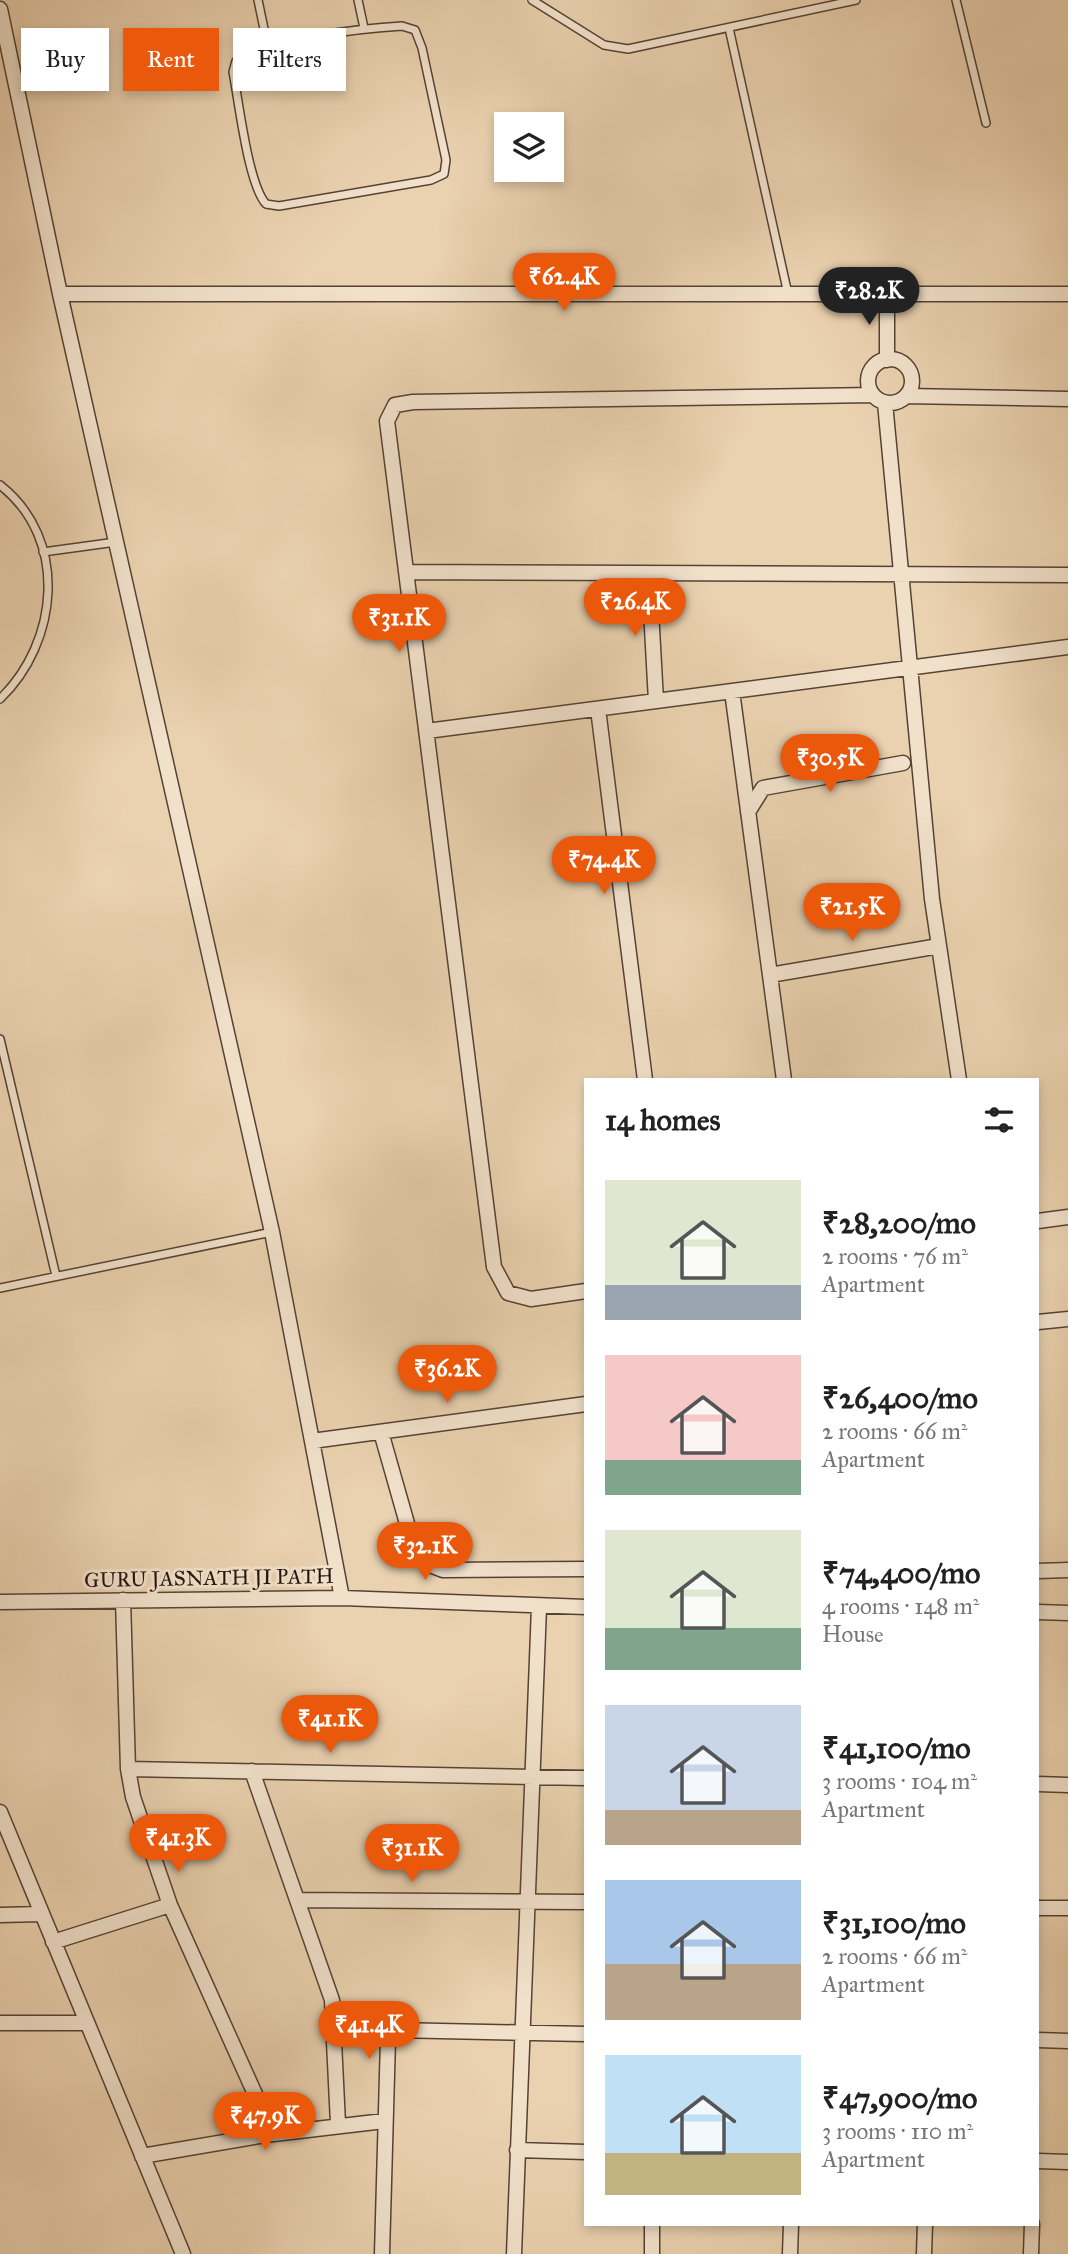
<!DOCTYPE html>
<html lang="en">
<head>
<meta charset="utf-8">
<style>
	body { margin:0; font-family:"IM FELL Great Primer",serif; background:#f2f2f2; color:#222; height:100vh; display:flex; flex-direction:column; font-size:26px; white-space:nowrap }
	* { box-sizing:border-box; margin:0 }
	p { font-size:23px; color:#767676 }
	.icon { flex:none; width:38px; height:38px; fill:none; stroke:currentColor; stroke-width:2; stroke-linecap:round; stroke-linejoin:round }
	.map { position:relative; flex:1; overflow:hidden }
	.side { position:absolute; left:584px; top:1078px; width:455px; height:1148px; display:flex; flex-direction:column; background:#fff; border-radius:0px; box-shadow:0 4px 10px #0003 }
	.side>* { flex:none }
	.top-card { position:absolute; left:21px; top:28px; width:458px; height:63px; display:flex; gap:14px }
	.buttons { position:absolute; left:494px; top:112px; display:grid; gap:14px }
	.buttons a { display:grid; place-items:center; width:70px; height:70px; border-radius:0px; background:#fff; box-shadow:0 4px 10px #0003; font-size:35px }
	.price { position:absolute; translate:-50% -60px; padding:0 16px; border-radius:24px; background:#ea580c; color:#fff; font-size:23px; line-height:46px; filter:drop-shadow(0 2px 4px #0008) }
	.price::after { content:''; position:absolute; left:50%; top:42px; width:21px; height:16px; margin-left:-10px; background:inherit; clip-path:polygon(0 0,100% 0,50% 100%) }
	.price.selected { background:#222; color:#fff }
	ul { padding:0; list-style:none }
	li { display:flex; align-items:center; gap:21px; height:175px; padding:0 21px }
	li span { display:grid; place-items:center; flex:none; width:196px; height:140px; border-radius:0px; color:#555 }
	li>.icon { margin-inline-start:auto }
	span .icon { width:84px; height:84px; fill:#fffc; stroke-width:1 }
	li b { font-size:30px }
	h2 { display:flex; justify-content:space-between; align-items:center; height:84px; padding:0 21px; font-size:30px }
	.pill { padding:0 24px; border-radius:0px; background:#fff; box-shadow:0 4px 10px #0003; font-size:24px; line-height:63px }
	.pill.selected { background:#ea580c; color:#fff }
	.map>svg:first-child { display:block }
</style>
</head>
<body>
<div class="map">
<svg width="1068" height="2254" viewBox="0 0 1068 2254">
	<rect width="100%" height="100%" fill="#ead1af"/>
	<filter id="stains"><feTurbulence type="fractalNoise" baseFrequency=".00286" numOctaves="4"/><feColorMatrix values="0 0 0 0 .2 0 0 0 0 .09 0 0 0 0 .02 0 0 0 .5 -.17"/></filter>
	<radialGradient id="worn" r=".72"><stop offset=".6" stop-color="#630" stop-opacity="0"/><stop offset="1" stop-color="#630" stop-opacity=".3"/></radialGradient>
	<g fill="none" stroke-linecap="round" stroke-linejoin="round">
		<defs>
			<path id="lane" d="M258 0 268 48
				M358 0 364 28
				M532 0 604 45 628 49 856 0
				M956 0 986 123
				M402 26 415 30 422 48 446 160 444 174 431 180 279 206 266 204C248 184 239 102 233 72L236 61C277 38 355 29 402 26Z
				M729 28 788 294
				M0 485C69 539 59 642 0 699
				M43 552 116 542
				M0 1039 56 1276
				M0 1288 272 1232"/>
			<path id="street" d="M0 9 60 294 272 1232 342 1598
				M60 294H1068
				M887 295V360
				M868 381a22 22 0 1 1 44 0a22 22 0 1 1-44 0Z
				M906 396 1068 399
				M885 403 932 899 959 1080
				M406 572 1068 575
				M649 574 656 701
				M732 691 784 1080
				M598 709 645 1080
				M427 731 1068 647
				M748 812 763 788 903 763
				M770 975 939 946
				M1038 1221 1068 1217
				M586 1291 531 1299 508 1293 494 1267 387 421 395 405 413 402 873 395
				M1038 1322 1068 1319
				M381 1432 414 1548 425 1563 443 1570 586 1569
				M312 1441 586 1404
				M1038 1571 1068 1570
				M123 1600 128 1769 133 1797 170 1905 255 2094 265 2135
				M0 1602 342 1598 586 1607
				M1038 1612 1068 1613
				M128 1769 586 1778
				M252 1771 332 2000 338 2124
				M1038 1784 1068 1785
				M0 1812 183 2254
				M297 1900 586 1902
				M1038 1908H1068
				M0 1915 41 1914
				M53 1942 170 1905
				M0 2023H87
				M1038 2040 1068 2041
				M517 2150 586 2152
				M142 2156 265 2135 384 2121
				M1038 2161 1068 2162
				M382 2254 388 2039 394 2030 586 2034
				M514 2254 539 1607
				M652 2254V2224
				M790 2254 791 2224
				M924 2254 925 2224
				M1031 2254 1032 2224"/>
		</defs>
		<use href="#lane" stroke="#564233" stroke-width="10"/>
		<use href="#street" stroke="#564233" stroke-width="17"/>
		<use href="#lane" stroke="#f1e1cb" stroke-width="7"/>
		<use href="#street" stroke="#f1e1cb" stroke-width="14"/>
	</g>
	<g text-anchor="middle" stroke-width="6" stroke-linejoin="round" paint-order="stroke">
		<g font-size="21" fill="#25120a" stroke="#f1e1cb">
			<text transform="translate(209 1578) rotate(-1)" y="7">GURU JASNATH JI PATH</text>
		</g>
	</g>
	<rect width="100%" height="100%" filter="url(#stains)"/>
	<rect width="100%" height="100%" fill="url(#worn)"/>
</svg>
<div class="buttons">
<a><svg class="icon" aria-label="layers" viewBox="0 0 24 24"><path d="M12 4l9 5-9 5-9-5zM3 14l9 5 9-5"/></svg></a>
</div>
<b class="price" style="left:564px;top:313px">₹62.4K</b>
<b class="price selected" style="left:869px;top:327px">₹28.2K</b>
<b class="price" style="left:635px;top:638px">₹26.4K</b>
<b class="price" style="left:399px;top:654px">₹31.1K</b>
<b class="price" style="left:830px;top:794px">₹30.5K</b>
<b class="price" style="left:604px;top:896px">₹74.4K</b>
<b class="price" style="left:852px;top:943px">₹21.5K</b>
<b class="price" style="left:447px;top:1405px">₹36.2K</b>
<b class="price" style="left:425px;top:1582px">₹32.1K</b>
<b class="price" style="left:330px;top:1755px">₹41.1K</b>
<b class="price" style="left:178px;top:1874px">₹41.3K</b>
<b class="price" style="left:412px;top:1884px">₹31.1K</b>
<b class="price" style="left:369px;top:2061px">₹41.4K</b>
<b class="price" style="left:265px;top:2152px">₹47.9K</b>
<div class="top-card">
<a class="pill">Buy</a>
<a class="pill selected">Rent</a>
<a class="pill">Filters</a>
</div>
<section class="side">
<h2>14 homes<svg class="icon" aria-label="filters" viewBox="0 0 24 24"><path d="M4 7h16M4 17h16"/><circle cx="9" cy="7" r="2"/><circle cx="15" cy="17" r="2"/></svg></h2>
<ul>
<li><span style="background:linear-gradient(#dfe7d0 75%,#9aa5b1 0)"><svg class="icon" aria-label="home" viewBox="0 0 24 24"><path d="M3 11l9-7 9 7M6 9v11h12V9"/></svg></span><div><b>₹28,200/mo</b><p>2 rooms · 76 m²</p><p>Apartment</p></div></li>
<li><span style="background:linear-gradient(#f6c9c9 75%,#7fa58c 0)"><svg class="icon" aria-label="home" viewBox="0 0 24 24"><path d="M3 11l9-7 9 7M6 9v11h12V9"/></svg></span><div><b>₹26,400/mo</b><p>2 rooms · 66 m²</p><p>Apartment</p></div></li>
<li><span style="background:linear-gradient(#dfe7d0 70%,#7fa58c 0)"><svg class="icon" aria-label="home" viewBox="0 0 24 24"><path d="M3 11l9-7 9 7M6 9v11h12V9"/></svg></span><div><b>₹74,400/mo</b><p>4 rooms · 148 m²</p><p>House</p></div></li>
<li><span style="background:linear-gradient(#c9d6e8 75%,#b9a48a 0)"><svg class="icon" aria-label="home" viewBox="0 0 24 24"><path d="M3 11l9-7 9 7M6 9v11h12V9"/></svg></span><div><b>₹41,100/mo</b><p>3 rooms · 104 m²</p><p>Apartment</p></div></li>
<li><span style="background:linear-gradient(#a9c7e8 60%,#b9a48a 0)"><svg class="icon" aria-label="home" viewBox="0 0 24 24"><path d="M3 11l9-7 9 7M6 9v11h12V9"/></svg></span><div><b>₹31,100/mo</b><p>2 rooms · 66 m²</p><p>Apartment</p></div></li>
<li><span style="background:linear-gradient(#bfe0f5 70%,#c2b280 0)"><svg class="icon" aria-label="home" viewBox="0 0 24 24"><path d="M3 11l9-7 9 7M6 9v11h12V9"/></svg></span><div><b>₹47,900/mo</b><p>3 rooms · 110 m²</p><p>Apartment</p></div></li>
</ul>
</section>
</div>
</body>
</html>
